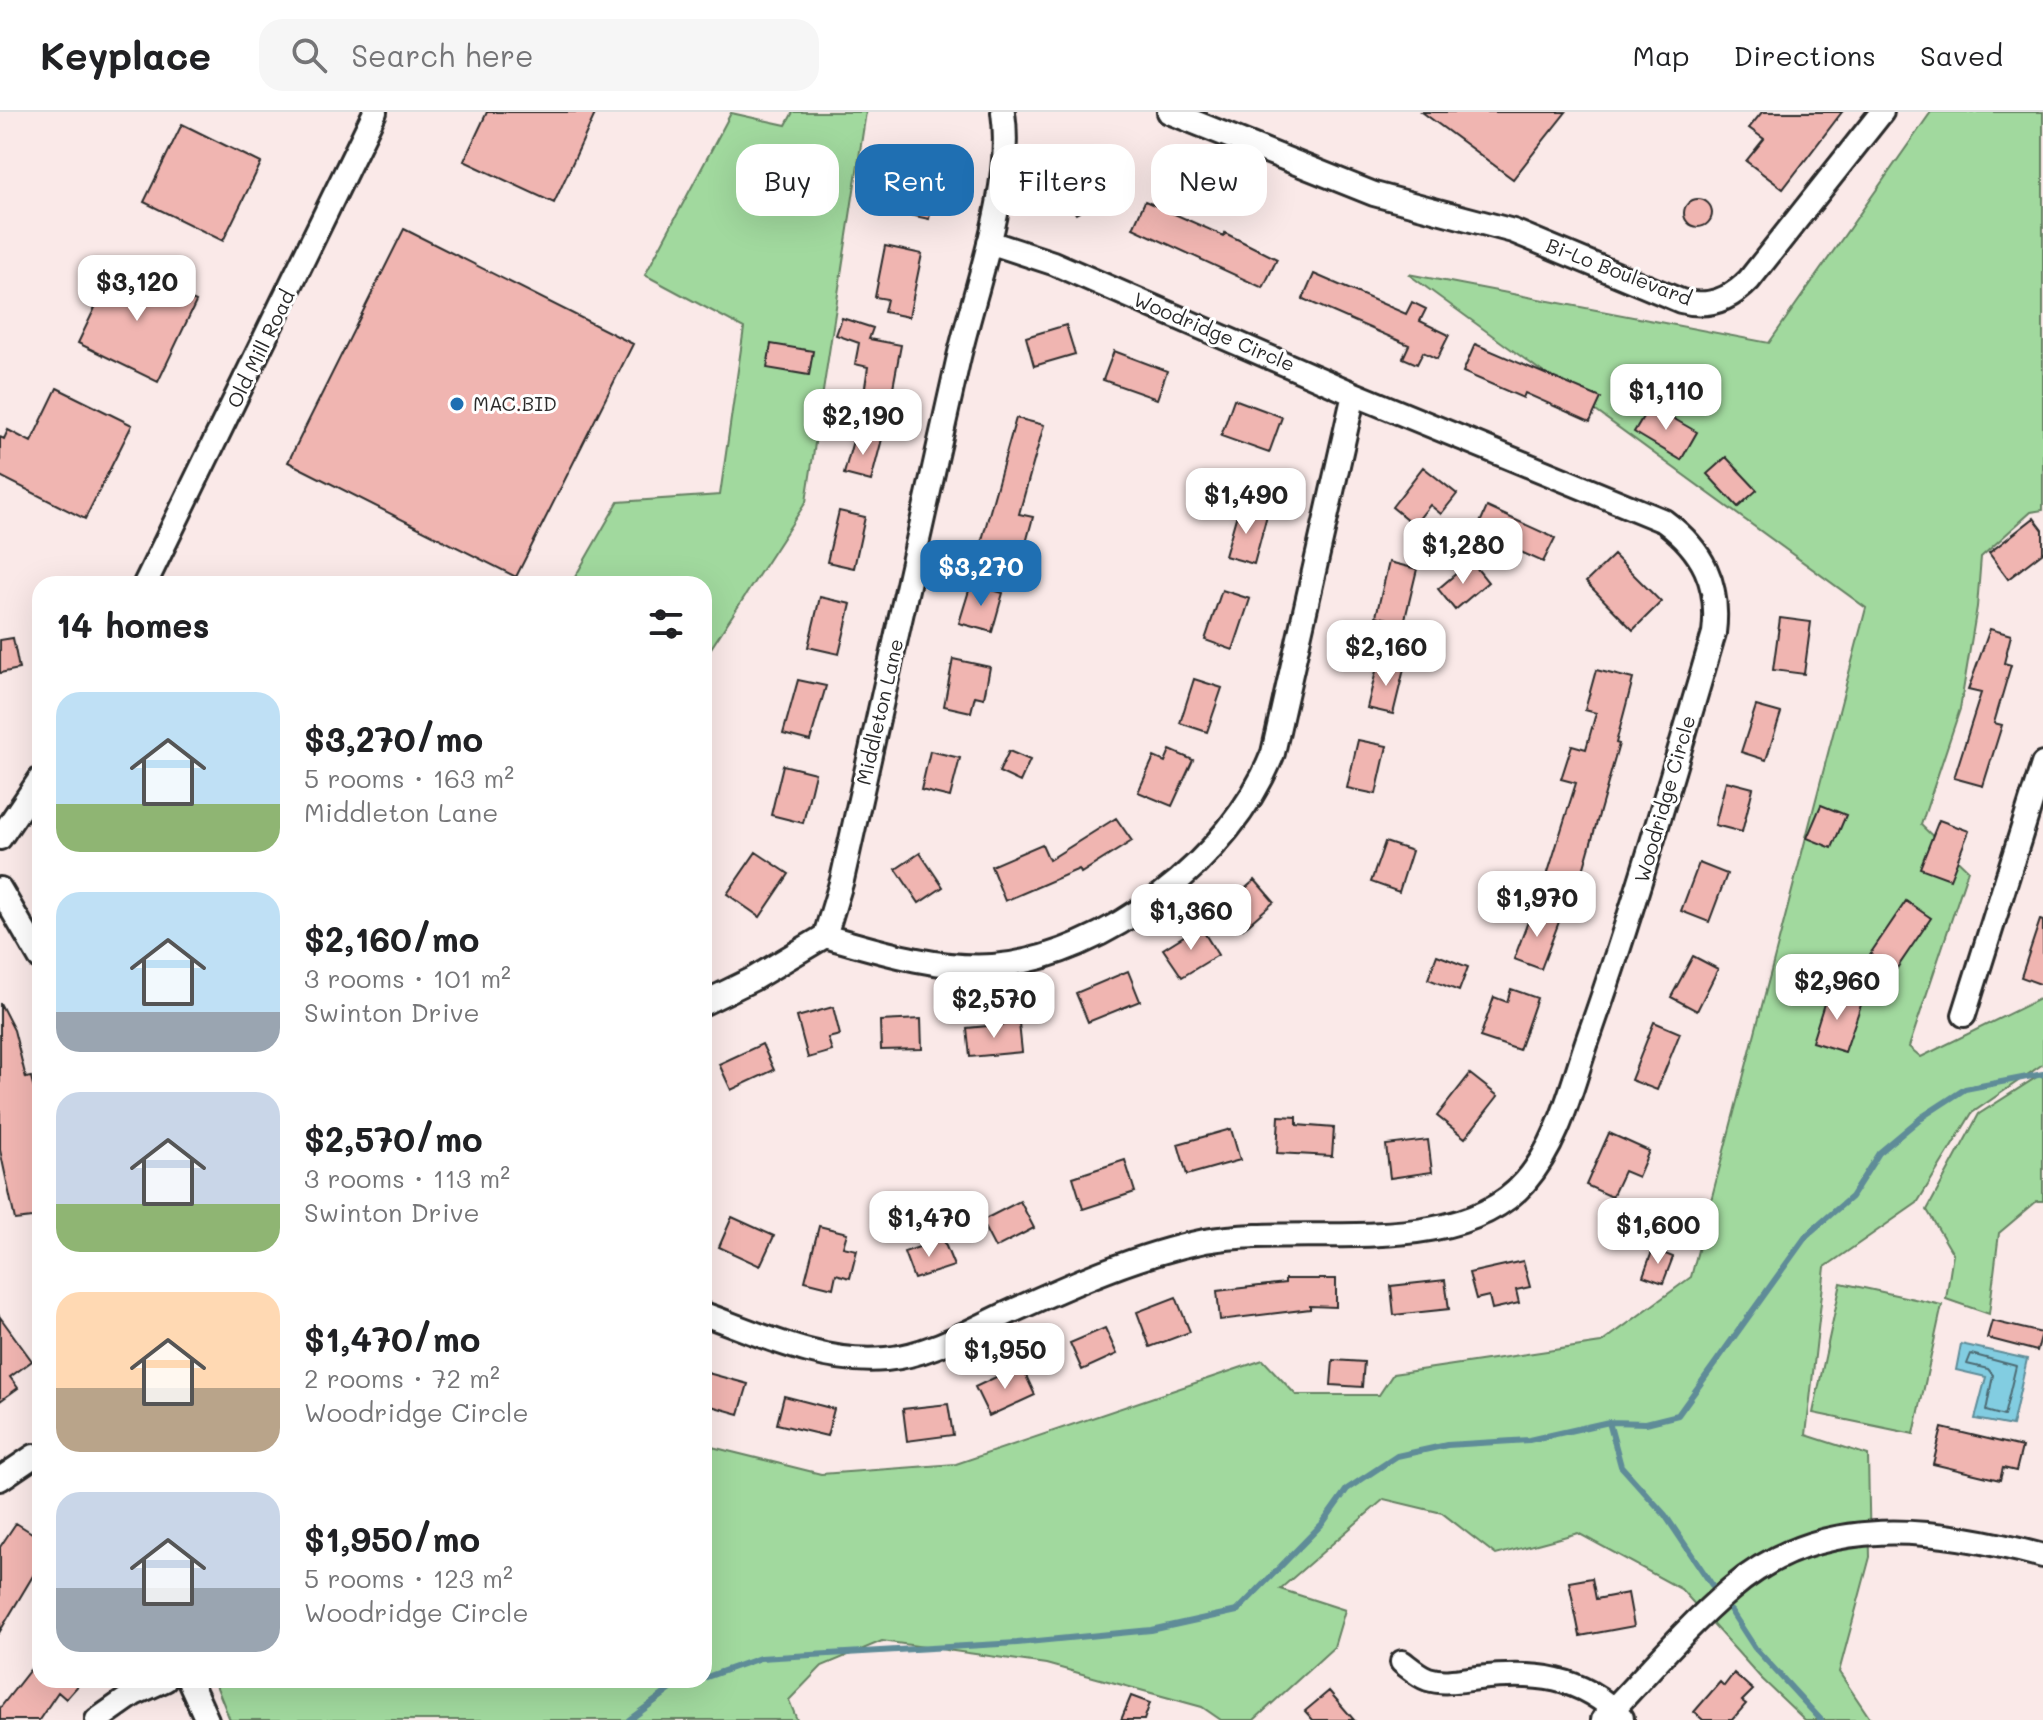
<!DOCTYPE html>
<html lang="en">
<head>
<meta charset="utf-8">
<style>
	body { margin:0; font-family:Mali,sans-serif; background:#f6f6f6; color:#202124; height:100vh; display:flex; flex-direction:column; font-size:30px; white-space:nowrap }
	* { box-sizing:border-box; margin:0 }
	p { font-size:26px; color:#757577 }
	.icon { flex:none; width:44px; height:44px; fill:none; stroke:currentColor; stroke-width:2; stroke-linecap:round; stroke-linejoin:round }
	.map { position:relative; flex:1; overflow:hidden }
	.drawer { position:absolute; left:32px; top:464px; width:680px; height:1112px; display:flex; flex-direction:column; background:#fff; border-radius:24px; box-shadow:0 8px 32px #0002 }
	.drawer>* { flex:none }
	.guide { position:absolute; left:736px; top:32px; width:760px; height:72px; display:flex; gap:16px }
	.price { position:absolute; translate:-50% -68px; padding:0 18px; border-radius:16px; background:#fff; color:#222; font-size:26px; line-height:52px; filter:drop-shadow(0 2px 4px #0008) }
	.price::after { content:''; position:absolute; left:50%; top:48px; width:24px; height:18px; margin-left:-12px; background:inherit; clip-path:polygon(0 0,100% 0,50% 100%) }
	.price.active { background:#1f6fb2; color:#fff }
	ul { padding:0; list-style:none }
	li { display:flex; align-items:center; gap:24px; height:200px; padding:0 24px }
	li span { display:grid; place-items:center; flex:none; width:224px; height:160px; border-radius:24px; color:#555 }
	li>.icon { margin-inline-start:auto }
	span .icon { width:96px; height:96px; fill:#fffc; stroke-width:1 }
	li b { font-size:34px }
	h2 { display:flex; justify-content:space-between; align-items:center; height:96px; padding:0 24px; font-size:34px }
	.pill { padding:0 28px; border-radius:24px; background:#fff; box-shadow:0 8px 32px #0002; font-size:28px; line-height:72px }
	.pill.active { background:#1f6fb2; color:#fff }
	header { display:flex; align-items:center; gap:48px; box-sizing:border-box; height:112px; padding:0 40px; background:#fff; border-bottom:2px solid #e0e0e0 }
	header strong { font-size:38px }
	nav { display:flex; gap:44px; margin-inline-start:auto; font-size:28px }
	.search { width:560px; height:72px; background:#f6f6f6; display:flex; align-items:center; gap:20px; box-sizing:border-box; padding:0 28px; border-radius:24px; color:#757577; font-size:30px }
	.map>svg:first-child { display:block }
</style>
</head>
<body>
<header>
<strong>Keyplace</strong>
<div class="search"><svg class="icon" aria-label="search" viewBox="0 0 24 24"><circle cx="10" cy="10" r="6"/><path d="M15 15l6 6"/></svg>Search here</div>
<nav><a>Map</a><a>Directions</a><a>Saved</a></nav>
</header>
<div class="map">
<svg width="2043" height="1608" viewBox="0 0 2043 1608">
	<rect width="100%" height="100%" fill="#fae9e8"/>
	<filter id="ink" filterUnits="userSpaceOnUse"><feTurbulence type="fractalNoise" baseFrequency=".0125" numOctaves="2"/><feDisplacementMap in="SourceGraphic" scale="16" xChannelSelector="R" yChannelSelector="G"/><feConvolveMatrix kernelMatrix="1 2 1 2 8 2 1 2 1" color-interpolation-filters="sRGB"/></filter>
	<g filter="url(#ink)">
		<path fill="#a1d99e" stroke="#668264" stroke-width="2" d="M793 0H866L806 390 704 547V472H571L618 390 720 383 744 216 645 163 731 1 786 13Z
			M1931 0H2043V398L2031 400 1981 445 1977 495 1960 597 1921 713 1968 758 1909 935 1921 945 2043 885V952L1972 1001 1917 1091 1825 1155 1806 1323 1868 1343 1870 1445 1839 1560 1871 1608H1805L1761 1566 1681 1477 1578 1421 1496 1443 1442 1401 1384 1387 1280 1477 1345 1498 1334 1535 1254 1608H1221L1202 1595 1046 1552 882 1529 822 1554 789 1588 797 1608H230L214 1568H704V1333L821 1362 956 1352 1263 1248 1296 1283H1379L1393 1262 1601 1231 1691 1165 1866 496 1408 162 1769 231Z
			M2043 961V1089H2037L1999 1121 1989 1202 1946 1187 1953 1142 1927 1098 1979 1002Z
			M1841 1171 1942 1193 1914 1322 1813 1301Z"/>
		<path fill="#82cde1" stroke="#5f8c98" stroke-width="2" d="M1961 1232 2027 1247 2012 1314 1975 1307 1986 1265 1956 1258Z"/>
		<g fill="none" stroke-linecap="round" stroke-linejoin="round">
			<path stroke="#4e6c74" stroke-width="2" d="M1971 1242 2016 1254 2004 1304 1986 1299 1993 1263 1988 1257 1967 1252Z"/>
			<path stroke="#5f8c98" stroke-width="6" d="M1609 1310 1621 1354 1665 1403 1712 1473
				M1731 1499 1755 1536 1821 1608
				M704 1566 760 1546 1017 1531 1151 1518 1237 1499 1322 1412 1347 1377 1397 1344 1447 1333 1529 1328 1609 1310 1646 1311 1678 1303 1807 1123 1851 1085 1879 1041 1922 1005 1965 977 2043 962
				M629 1608 679 1571 692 1568"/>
		</g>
		<path fill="#f0b5b1" stroke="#2b2b2b" stroke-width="2" d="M487 0H596L554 91 464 49Z
			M1422 0H1566L1513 67Z
			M1762 0H1842L1783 77 1746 49 1764 27 1749 16Z
			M182 12 261 51 223 129 144 90Z
			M1078 39 1104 86 1076 102 1049 55Z
			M907 71 935 77 929 107 901 101Z
			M1684 101a14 14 0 1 1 28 0a14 14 0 1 1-28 0Z
			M1145 89 1224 124 1225 121 1277 147 1263 176 1133 116Z
			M404 117 633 232 516 465 288 350Z
			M885 134 922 142 909 205 884 200 887 187 875 185Z
			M116 152 196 190 158 270 78 231Z
			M1314 162 1406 202 1412 190 1426 197 1420 209 1449 223 1437 247 1423 240 1417 252 1403 246 1409 233 1303 187Z
			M842 206 873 216 869 227 901 233 891 286 864 281 868 255 855 252 859 231 836 223Z
			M1066 213 1075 242 1034 254 1026 225Z
			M771 232 813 239 809 263 767 256Z
			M1475 232 1601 286 1590 310 1525 281 1523 286 1463 260Z
			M1114 239 1167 259 1157 287 1103 268Z
			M57 276 132 313 85 407 0 364V325L4 327 8 318 31 330Z
			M1234 287 1282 305 1269 341 1221 324Z
			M1650 293 1697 320 1681 348 1634 320Z
			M1016 306 1044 313 1019 402 1033 405 1022 446 980 435Z
			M855 321 882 327 871 369 844 362Z
			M1726 345 1757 378 1738 395 1707 362Z
			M1423 355 1457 382 1441 402 1430 393 1414 413 1392 395Z
			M1239 395 1267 403 1254 452 1225 444Z
			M1487 395 1555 426 1543 450 1476 420Z
			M839 399 865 405 854 456 827 450Z
			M2034 406 2043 418V440L2008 467 1989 441Z
			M1614 443 1661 490 1633 518 1586 470Z
			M1471 449 1488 470 1455 498 1438 477Z
			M1389 450 1417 457 1404 511 1376 504Z
			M971 472 1003 481 992 520 959 511Z
			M1222 478 1250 487 1233 538 1205 528Z
			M820 485 851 492 839 542 808 535Z
			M1780 506 1811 510 1804 562 1773 558Z
			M1990 517 2011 523 2004 551 2011 553 1994 611 2002 613 1983 674 1954 666 1981 581 1968 578Z
			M13 526 19 557 0 561V528Z
			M953 547 990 555 984 586 975 584 971 600 944 594Z
			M1378 551 1404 557 1393 602 1367 596Z
			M1596 558 1633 567 1616 631 1619 632 1577 780 1545 770 1576 671 1561 667 1572 633 1586 637 1596 601 1585 598Z
			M1194 567 1222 576 1207 620 1180 611Z
			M798 568 826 574 810 629 783 622Z
			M1756 594 1781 601 1766 648 1741 640Z
			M1358 628 1387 634 1376 682 1347 676Z
			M1170 638 1193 648 1172 694 1138 680 1154 645 1165 650Z
			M930 639 960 646 950 685 921 678Z
			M1009 639 1030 648 1020 670 999 660Z
			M783 653 815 661 803 711 771 703Z
			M1726 669 1753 676 1742 720 1715 713Z
			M1821 693 1846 703 1832 736 1807 726Z
			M1116 706 1132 729 1081 761 1079 757 1005 789 991 754 1042 732 1049 748Z
			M1939 708 1969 719 1950 767 1920 756Z
			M1385 730 1412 739 1399 780 1371 770Z
			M756 740 789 762 760 805 727 782Z
			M920 741 943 775 919 791 896 757Z
			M1699 751 1727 762 1709 810 1681 799Z
			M1255 768 1274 790 1243 817 1225 794Z
			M1906 789 1931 806 1895 859 1870 842Z
			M1533 796 1560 807 1541 857 1514 847Z
			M2040 808 2043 809V873L2021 865Z
			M1200 814 1218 843 1182 865 1163 837Z
			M1437 843 1468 855 1459 879 1428 867Z
			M1693 844 1718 857 1697 899 1671 885Z
			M1128 859 1140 889 1088 910 1076 881Z
			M1511 877 1537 886 1519 938 1480 925 1494 885 1507 890Z
			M1828 879 1862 890 1845 940 1812 930Z
			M0 891 14 918 26 966 31 965 40 1001V1105L15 1108 0 1038Z
			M833 895 840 923 828 926 832 939 808 946 797 905Z
			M921 907 922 937 881 938 880 909Z
			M1654 910 1680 921 1657 978 1631 968Z
			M1019 911 1022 940 970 945 967 916Z
			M762 932 774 958 731 978 719 952Z
			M1470 962 1498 984 1465 1026 1437 1004Z
			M1279 1004 1297 1005V1013L1334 1016 1332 1044 1277 1041Z
			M1231 1017 1240 1048 1187 1063 1178 1032Z
			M1609 1021 1649 1039 1638 1065 1624 1059 1612 1085 1586 1073Z
			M1428 1028 1432 1060 1390 1066 1386 1033Z
			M1125 1048 1135 1080 1083 1097 1073 1065Z
			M1020 1089 1034 1116 995 1136 981 1109Z
			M732 1105 774 1124 760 1154 719 1135Z
			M819 1114 847 1121 843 1135 857 1138 850 1166 836 1162 833 1176 805 1169Z
			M943 1127 954 1154 914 1167 904 1140Z
			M1653 1137 1673 1145 1663 1171 1643 1164Z
			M1523 1149 1530 1175 1516 1178 1519 1191 1492 1197 1489 1184 1476 1187 1469 1161Z
			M1285 1167H1336V1195L1310 1194V1197L1220 1208 1217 1179 1285 1171Z
			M1445 1168 1449 1197 1394 1203 1391 1174Z
			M1176 1185 1190 1220 1150 1235 1137 1200Z
			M0 1205 32 1249 10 1265 18 1276 0 1289Z
			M1992 1209 2042 1221 2037 1239 1987 1226Z
			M1105 1216 1117 1242 1082 1258 1070 1231Z
			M1333 1248 1364 1250 1362 1275 1331 1273Z
			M1021 1253 1035 1283 989 1304 975 1275Z
			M704 1260 748 1272 739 1302 704 1292Z
			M784 1284 834 1297 827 1324 777 1312Z
			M948 1292 953 1323 907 1329 903 1297Z
			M1942 1316 2022 1335 2016 1359 2003 1356 2000 1368 1933 1352Z
			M16 1411 40 1426V1452L0 1519V1435Z
			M1592 1466 1596 1487 1628 1481 1634 1514 1580 1524 1569 1470Z
			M40 1545V1568H83L66 1587 58 1580 39 1608H0V1596Z
			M1734 1561 1753 1578 1742 1589 1746 1592 1732 1608H1703L1694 1600 1720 1570 1724 1574Z
			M1329 1579 1354 1608H1313L1305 1599Z
			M1131 1584 1150 1591 1144 1608H1121Z"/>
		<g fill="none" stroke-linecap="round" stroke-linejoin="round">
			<defs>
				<path id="minor" d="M1169 0 1374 82 1513 119 1681 189C1708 196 1730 188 1749 168L1882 0
					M145 472 375 0
					M0 726 40 667
					M0 777 40 846
					M825 824 842 768C881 595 919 422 958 249 975 175 1014 74 1003 0
					M704 891 753 867 825 824C878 839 937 858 993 854 1106 845 1232 746 1273 641L1354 282
					M1964 903 2043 652
					M704 1202C761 1223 824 1253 886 1247 929 1243 969 1219 1008 1201 1072 1172 1136 1143 1205 1129 1302 1111 1457 1149 1525 1070 1560 1030 1572 972 1589 924 1636 791 1674 656 1714 521 1720 472 1703 438 1664 409L1354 282 1053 151 989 130
					M0 1367 34 1344
					M1402 1550C1410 1556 1419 1564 1428 1567 1444 1572 1461 1568 1478 1566 1534 1560 1581 1563 1622 1606
					M189 1568 207 1608
					M97 1608 134 1582 165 1568
					M1603 1608C1645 1564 1685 1516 1731 1477 1821 1399 1937 1416 2043 1444"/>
			</defs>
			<use href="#minor" stroke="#2b2b2b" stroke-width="28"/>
			<use href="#minor" stroke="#fff" stroke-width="22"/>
		</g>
	</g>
	<circle fill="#1f6fb2" stroke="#fff" stroke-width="3" cx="457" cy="292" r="8"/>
	<g text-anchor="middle" stroke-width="6" stroke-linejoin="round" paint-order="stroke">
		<g font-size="20" fill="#2b2b2b" stroke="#fff">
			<text transform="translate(1619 160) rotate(21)" y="7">Bi-Lo Boulevard</text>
			<text transform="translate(1214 220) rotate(23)" y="7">Woodridge Circle</text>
			<text transform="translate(261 237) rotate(-64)" y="7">Old Mill Road</text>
			<text transform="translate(880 600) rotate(-77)" y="7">Middleton Lane</text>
			<text transform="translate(1665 687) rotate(-74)" y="7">Woodridge Circle</text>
		</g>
		<g font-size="20" fill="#2b2b2b" stroke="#fff" text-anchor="start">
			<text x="473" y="299">MAC.BID</text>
		</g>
	</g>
</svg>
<b class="price" style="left:137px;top:211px">$3,120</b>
<b class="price" style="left:1666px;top:320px">$1,110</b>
<b class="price" style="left:863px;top:345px">$2,190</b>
<b class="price" style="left:1246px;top:424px">$1,490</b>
<b class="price" style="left:1463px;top:474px">$1,280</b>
<b class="price active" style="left:981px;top:496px">$3,270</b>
<b class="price" style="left:1386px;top:576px">$2,160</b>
<b class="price" style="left:1537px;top:827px">$1,970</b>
<b class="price" style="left:1191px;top:840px">$1,360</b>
<b class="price" style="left:1837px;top:910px">$2,960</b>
<b class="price" style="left:994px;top:928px">$2,570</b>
<b class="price" style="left:929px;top:1147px">$1,470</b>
<b class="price" style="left:1658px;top:1154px">$1,600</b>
<b class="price" style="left:1005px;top:1279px">$1,950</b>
<div class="guide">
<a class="pill">Buy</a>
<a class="pill active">Rent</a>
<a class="pill">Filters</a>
<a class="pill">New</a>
</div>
<section class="drawer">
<h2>14 homes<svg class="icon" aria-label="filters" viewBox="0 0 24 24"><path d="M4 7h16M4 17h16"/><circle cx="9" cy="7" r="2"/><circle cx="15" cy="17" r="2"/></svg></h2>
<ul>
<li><span style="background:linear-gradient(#bfe0f5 70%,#8fb573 0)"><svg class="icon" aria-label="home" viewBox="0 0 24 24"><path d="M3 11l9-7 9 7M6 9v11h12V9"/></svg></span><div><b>$3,270/mo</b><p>5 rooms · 163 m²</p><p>Middleton Lane</p></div></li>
<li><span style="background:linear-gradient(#bfe0f5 75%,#9aa5b1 0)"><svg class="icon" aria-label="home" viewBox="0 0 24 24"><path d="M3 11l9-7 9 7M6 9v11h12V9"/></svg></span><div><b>$2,160/mo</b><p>3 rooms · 101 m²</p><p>Swinton Drive</p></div></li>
<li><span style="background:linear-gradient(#c9d6e8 70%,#8fb573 0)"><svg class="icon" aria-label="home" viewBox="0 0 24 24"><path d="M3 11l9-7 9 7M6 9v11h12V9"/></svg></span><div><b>$2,570/mo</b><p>3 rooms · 113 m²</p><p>Swinton Drive</p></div></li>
<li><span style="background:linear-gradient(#ffd9b3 60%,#b9a48a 0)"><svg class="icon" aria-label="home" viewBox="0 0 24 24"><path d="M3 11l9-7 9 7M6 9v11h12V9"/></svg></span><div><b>$1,470/mo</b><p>2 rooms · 72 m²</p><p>Woodridge Circle</p></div></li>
<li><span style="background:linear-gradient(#c9d6e8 60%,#9aa5b1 0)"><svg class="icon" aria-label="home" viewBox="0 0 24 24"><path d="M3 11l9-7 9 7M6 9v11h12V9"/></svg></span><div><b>$1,950/mo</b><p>5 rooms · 123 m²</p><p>Woodridge Circle</p></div></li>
</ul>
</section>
</div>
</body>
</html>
